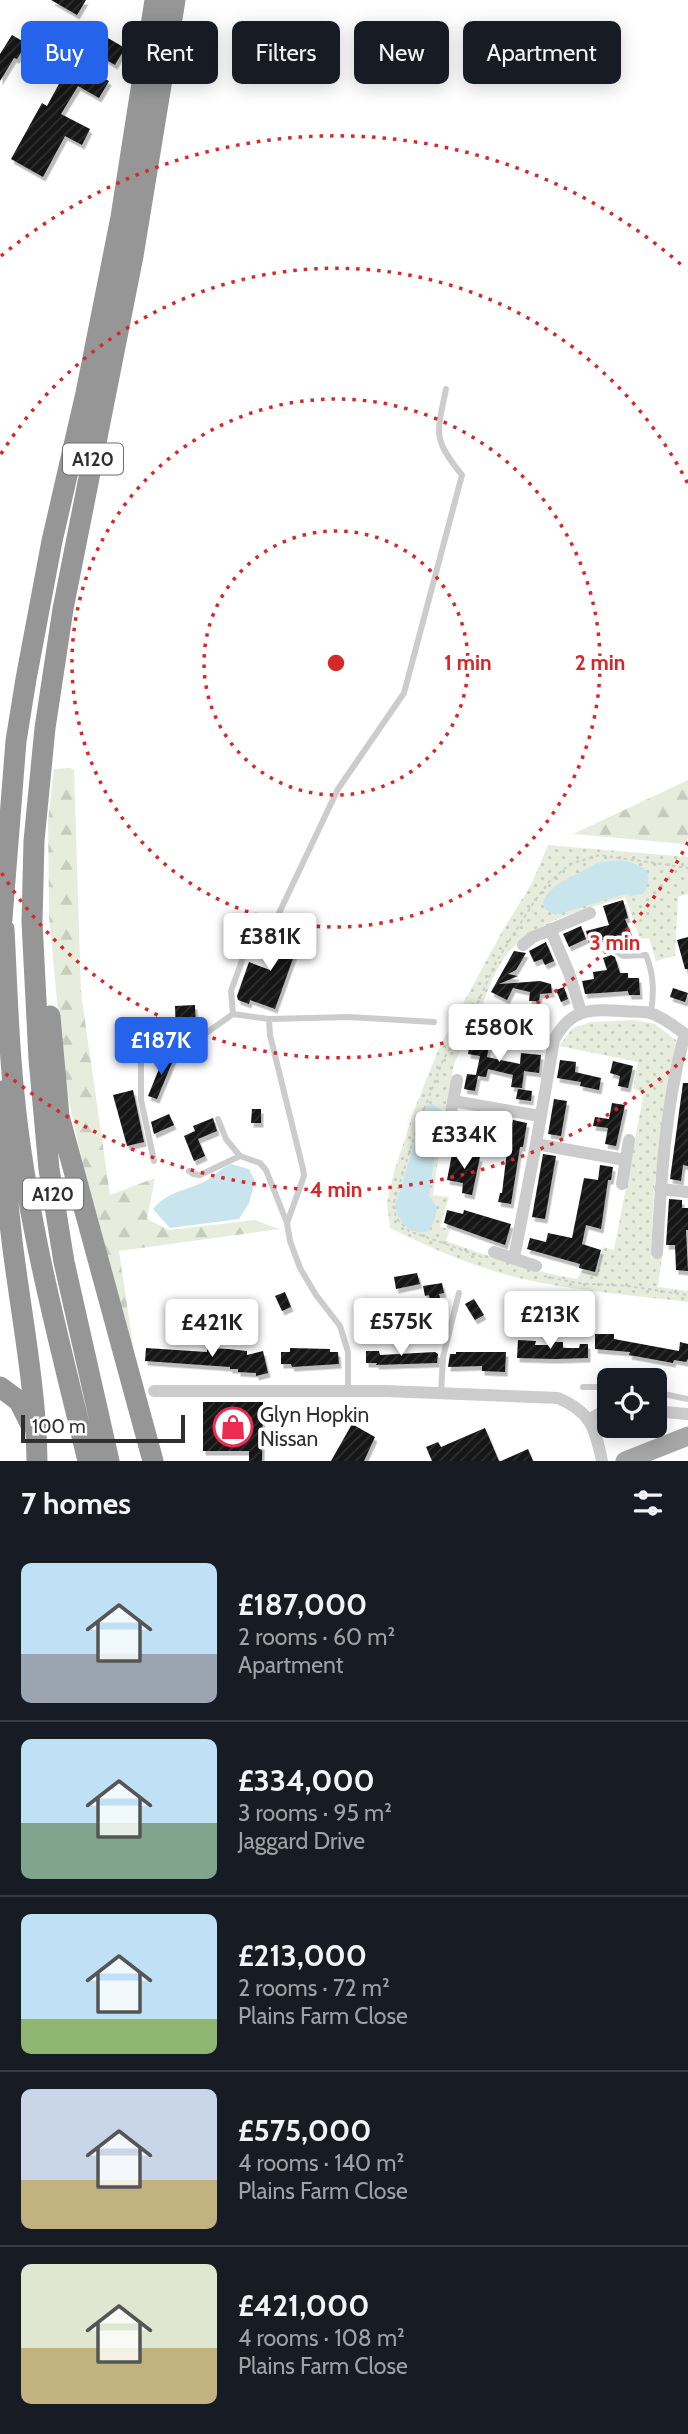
<!DOCTYPE html>
<html lang="en">
<head>
<meta charset="utf-8">
<style>
	body { margin:0; font-family:Cabin,sans-serif; background:#20242c; color:#f1f3f6; height:100vh; display:flex; flex-direction:column; font-size:26px; white-space:nowrap }
	* { box-sizing:border-box; margin:0 }
	p { font-size:23px; color:#9ea1a6 }
	.icon { flex:none; width:38px; height:38px; fill:none; stroke:currentColor; stroke-width:2; stroke-linecap:round; stroke-linejoin:round }
	.map { position:relative; height:1461px; overflow:hidden }
	.details { display:flex; flex-direction:column; background:#171b24; flex:1 }
	.details>* { flex:none }
	.guide { position:absolute; left:21px; top:21px; width:648px; height:63px; display:flex; gap:14px }
	.controls { position:absolute; left:597px; top:1368px; display:grid; gap:14px }
	.controls a { display:grid; place-items:center; width:70px; height:70px; border-radius:10px; background:#171b24; box-shadow:0 4px 18px #0003; font-size:35px }
	.scale { position:absolute; left:21px; bottom:18px; width:164px; box-sizing:border-box; padding-left:7px; border:4px solid #2f2f2f; border-top:0; font-size:19px; line-height:24px; white-space:nowrap; color:#2f2f2f; -webkit-text-stroke:5px #fff; paint-order:stroke }
	.price { position:absolute; translate:-50% -60px; padding:0 16px; border-radius:7px; background:#fff; color:#222; font-size:23px; line-height:46px; filter:drop-shadow(0 2px 4px #0008) }
	.price::after { content:''; position:absolute; left:50%; top:42px; width:21px; height:16px; margin-left:-10px; background:inherit; clip-path:polygon(0 0,100% 0,50% 100%) }
	.price.on { background:#2563eb; color:#fff }
	ul { padding:0; list-style:none }
	li { display:flex; align-items:center; gap:21px; height:175px; padding:0 21px }
	li+li { border-top:2px solid #363941 }
	li span { display:grid; place-items:center; flex:none; width:196px; height:140px; border-radius:10px; color:#555 }
	li>.icon { margin-inline-start:auto }
	span .icon { width:84px; height:84px; fill:#fffc; stroke-width:1 }
	li b { font-size:30px }
	h2 { display:flex; justify-content:space-between; align-items:center; height:84px; padding:0 21px; font-size:30px }
	.pill { padding:0 24px; border-radius:10px; background:#171b24; box-shadow:0 4px 18px #0003; font-size:24px; line-height:63px }
	.pill.on { background:#2563eb; color:#fff }
	.map>svg:first-child { display:block }
</style>
</head>
<body>
<div class="map">
<svg width="688" height="1461" viewBox="0 0 688 1461">
	<defs>
		<pattern id="grass-dots" width="8" height="8" patternUnits="userSpaceOnUse" patternTransform="scale(1.75)"><rect width="8" height="8" fill="#e7eddd"/><path d="M2 2h.1M6 6h.1" fill="none" stroke="#c6ccbe" stroke-width="1.8" stroke-linecap="round"/></pattern>
		<pattern id="forest-firs" width="22" height="20" patternUnits="userSpaceOnUse" patternTransform="scale(1.75)"><rect width="22" height="20" fill="#e7eddd"/><path d="M5 1l3.5 6h-7zM16 11l3.5 6h-7z" fill="#c6ccbe"/></pattern>
		<pattern id="building-hatch" width="6" height="6" patternUnits="userSpaceOnUse" patternTransform="scale(1.75)"><rect width="6" height="6" fill="#161616"/><path d="M-1 1l2-2M0 6l6-6M5 7l2-2" fill="none" stroke="#303030"/></pattern>
		<filter id="shadow"><feDropShadow dx="2.5" dy="4.5" stdDeviation="0" flood-color="#0004"/></filter>
	</defs>
	<rect width="100%" height="100%" fill="#fff"/>
	<path fill="url(#grass-dots)" d="M548 845 688 857V894L678 897 675 956 656 961 649 938 640 939 625 897C582 911 532 920 504 958 492 975 485 999 477 1019L549 1031 544 1043 468 1033 454 1064 443 1122 433 1195 449 1197 440 1227 450 1229 446 1241C489 1256 532 1272 578 1279L581 1271 597 1275 603 1247 614 1250 644 1092 633 1089 638 1062 559 1046 573 1028 591 1022 634 1020 655 1024 677 1041 654 1188 651 1258 662 1257 658 1287 688 1291V1302C632 1295 574 1291 519 1278 474 1267 430 1248 390 1228L387 1203 394 1172 415 1108 439 1048 504 928 531 885Z"/>
	<path fill="url(#forest-firs)" d="M69 768 74 769 81 993 110 1195 155 1178 147 1219 169 1230 255 1220 279 1229 119 1251 134 1352 97 1227 65 1084 49 916 48 821 54 769Z
		M688 780V838L685 844 573 834Z"/>
	<path fill="#c8e4ed" d="M622 860C643 866 656 869 644 893L631 896 626 894 555 915 545 909 543 902 546 895 558 884 597 863Z
		M431 1103 441 1110 429 1196 437 1207 435 1218 429 1231C412 1237 398 1222 395 1206L426 1107Z
		M231 1164 249 1169 255 1181 249 1203 239 1219 170 1228 153 1209C169 1190 188 1191 207 1180 216 1175 221 1168 231 1164Z"/>
	<path fill="url(#building-hatch)" filter="url(#shadow)" d="M51 0H86L77 15Z
		M89 27 125 48 115 65 79 44Z
		M12 35 24 42 21 46 24 48 17 59 14 58 0 81V54Z
		M72 60 109 81 99 98 78 86 61 114 90 129 82 145 65 136 43 177 11 159 42 103 47 106Z
		M623 900 628 918 625 919 635 944 622 949 616 936 589 944 586 931 609 925 603 906Z
		M286 921 298 925 291 948 296 950 275 1009 250 1000 249 1004 238 1000 237 996 249 962 270 970Z
		M581 926 586 939 569 947 563 934Z
		M688 937V969H685L677 940Z
		M546 942 554 961 545 965 542 959 534 962 529 951Z
		M514 951 526 953 516 970 508 974 518 976 499 984 540 981 551 984 552 993 540 994 539 1001H529L530 992 513 988 507 1000 491 992Z
		M611 955 615 957 620 973H628V978H639L640 995H629L628 991 585 994 582 981 594 979 593 972 607 970 603 958Z
		M564 987 568 999 561 1002 556 990Z
		M673 988 688 993 685 1002 670 997Z
		M195 1005 196 1032 176 1033 175 1006Z
		M471 1036 490 1039 487 1057 520 1064 521 1053 541 1055 539 1073 524 1071 522 1088 511 1087 513 1075 488 1069 486 1077 478 1076 475 1091 464 1089 467 1074 476 1075 480 1056 468 1054Z
		M165 1054 174 1058 157 1099 148 1096Z
		M560 1060 576 1062 575 1072 601 1078 599 1090 580 1086 581 1082 557 1078Z
		M613 1061 633 1066 628 1088 618 1086 620 1076 610 1073Z
		M683 1083H688V1166L683 1165 681 1181 670 1179Z
		M518 1089 532 1091 531 1101 516 1099Z
		M133 1090 144 1142 127 1146 113 1095Z
		M554 1099 567 1101 561 1136 548 1134Z
		M612 1103 625 1105 616 1146 605 1144 608 1128 593 1126 595 1117 609 1119Z
		M252 1109H261V1123H251Z
		M460 1111 471 1113 468 1131 481 1132 480 1140 456 1138Z
		M169 1114 174 1125 154 1134 151 1122Z
		M213 1118 217 1131 198 1139 205 1156 194 1161 184 1136 195 1131 193 1126Z
		M513 1120 527 1123 523 1147H520L511 1204 498 1202 500 1193H502L507 1151H503V1129H511Z
		M452 1154 480 1157 472 1195 462 1193 463 1183 447 1180Z
		M543 1154 556 1156 545 1219 532 1217Z
		M600 1165 613 1167 611 1180H608L601 1229 586 1225 582 1244 601 1250 595 1272 579 1268 580 1264 527 1249 530 1238 546 1242 548 1233 572 1238 584 1178 598 1180Z
		M669 1199 682 1200V1208H688V1230H686L688 1271 676 1270 675 1245H666Z
		M447 1210 463 1214 464 1210 511 1224 505 1245 444 1223Z
		M417 1273 420 1284 396 1289 394 1277Z
		M442 1283 444 1293 439 1294 440 1298 430 1300 429 1295 425 1296 423 1286Z
		M285 1292 291 1307 282 1311 275 1296Z
		M474 1299 484 1315 475 1320 465 1304Z
		M432 1313 433 1336 421 1337 419 1315Z
		M595 1334H614V1339L679 1351 680 1342 688 1344V1359L686 1362 674 1360 673 1363 629 1355 630 1352 595 1349Z
		M518 1340 536 1341 535 1345H553V1342H563V1348H579L580 1344H588V1358L555 1359 517 1358Z
		M146 1348 207 1352V1348L228 1349 247 1351V1355L263 1351 268 1373 256 1376V1373L238 1372V1369H230V1367L145 1361Z
		M290 1348 330 1349V1352H338L339 1364 292 1367 291 1364H281V1352H290Z
		M366 1351H379L380 1355 435 1352 438 1354 437 1363 376 1365 377 1363H366Z
		M456 1352H506L505 1372 482 1371V1366L448 1367 450 1354H456Z
		M203 1402H263L262 1461H249V1451H203Z
		M352 1424 375 1437 364 1461H331Z
		M485 1428 499 1461H432L426 1447 438 1442 441 1447Z
		M528 1449 533 1461H501Z"/>
	<g fill="none" stroke-linecap="round" stroke-linejoin="round">
		<path stroke="#ccc" stroke-width="2" stroke-dasharray="3.5 3.5" stroke-linecap="butt" d="M482 1257 409 1231 396 1218 393 1205 417 1128 443 1060 475 1009 496 962 534 902 549 882 570 864 600 855 688 868
			M544 1276 577 1283 627 1286 688 1295"/>
		<path stroke="#ccc" stroke-width="6" d="M609 947 623 956 646 955C654 975 654 992 651 1013
			M269 1019 270 1035 303 1169 304 1176 287 1223 290 1241 300 1268 316 1295 340 1326 348 1352V1391
			M434 1022 349 1017 269 1019 233 1014 231 991 244 955 261 951 338 789 404 693 462 475C432 438 437 434 446 389
			M218 1119 226 1139 240 1156 260 1163 266 1170 287 1223
			M154 1161 141 1100V1053L148 1045 180 1042 202 1036 233 1014
			M189 1171 193 1174 200 1175 240 1156
			M583 1387H609
			M654 1392 688 1399
			M441 1393 443 1357 459 1293"/>
		<path stroke="#ccc" stroke-width="12" d="M550 929 569 973 581 1012
			M523 945 533 937 590 913
			M453 1101 540 1116
			M449 1123 457 1080
			M536 1144 625 1160
			M622 1184 629 1140
			M660 1189 688 1192
			M494 1252 536 1266
			M657 1253C661 1180 665 1105 685 1034
			M514 1258 536 1144 554 1040C571 1008 590 1009 623 1011 632 1012 642 1011 650 1013 664 1017 676 1028 688 1036
			M154 1391H386L558 1398C591 1412 595 1428 602 1461
			M654 1411 687 1414
			M590 1419 609 1408"/>
		<path stroke="#a7a7a7" stroke-width="19" d="M625 1461 688 1436"/>
		<path stroke="#969696" stroke-width="21" d="M4 929C7 984 8 1039 14 1094 26 1219 59 1340 88 1461
			M0 944 16 741 26 679 52 541 86 393 121 217 155 0
			M50 1016 59 1116 153 1461
			M2 1091C3 1141 6 1191 12 1241 21 1314 36 1388 37 1461
			M0 1387 19 1401 30 1423
			M109 1461 64 1262 49 1169 39 1059 32 922 34 841 45 728 63 609 133 256 175 0"/>
	</g>
	<g fill="none" stroke="#d62828" stroke-width="3.5" stroke-dasharray="3.5 7">
		<circle cx="336" cy="663" r="132"/>
		<circle cx="336" cy="663" r="264"/>
		<path d="M688 842A395 395 0 0 1 1 872M1 454A395 395 0 0 1 688 484"/>
		<path d="M685 1058A527 527 0 0 1 1 1070M1 256A527 527 0 0 1 685 268"/>
	</g>
	<defs>
		<symbol id="shop-ring" viewBox="-11 -11 22 22"><circle r="9.5" fill="#fff" stroke="#ed2b51" stroke-width="1.5"/><path d="M-5-2.5h2.3a2.7 3.5 0 0 1 5.4 0H5L5.5 6h-11ZM-1.5-2.5h3a1.5 2.3 0 0 0-3 0Z" fill="#ed2b51"/></symbol>
	</defs>
	<g fill-rule="evenodd">
		<use href="#shop-ring" x="211" y="1405" width="44" height="44"/>
	</g>
	<g text-anchor="middle" stroke-width="7" stroke-linejoin="round" paint-order="stroke">
		<g fill="#fff" stroke="#6d6d6d" stroke-width="2">
			<rect x="63" y="443.5" width="60" height="31" rx="5"/>
			<rect x="23" y="1178.5" width="60" height="31" rx="5"/>
		</g>
		<g font-size="19" font-weight="bold" fill="#2f2f2f">
			<text x="93" y="466">A120</text>
			<text x="53" y="1201">A120</text>
		</g>
		<g font-size="21" fill="#2f2f2f" stroke="#fff" text-anchor="start">
			<text x="260" y="1422">Glyn Hopkin<tspan x="260" dy="24">Nissan</tspan></text>
		</g>
	</g>
	<circle cx="336" cy="663" r="10" fill="#d62828" stroke="#fff" stroke-width="3.5"/>
	<g font-size="21" text-anchor="middle" font-weight="bold" fill="#d62828" stroke="#fff" stroke-width="7" stroke-linejoin="round" paint-order="stroke">
		<text x="468" y="670">1 min</text>
		<text x="600" y="670">2 min</text>
		<text x="615" y="950">3 min</text>
		<text x="336" y="1197">4 min</text>
	</g>
</svg>
<div class="controls">
<a><svg class="icon" aria-label="locate" viewBox="0 0 24 24"><circle cx="12" cy="12" r="6"/><path d="M12 2v4M12 18v4M2 12h4M18 12h4"/></svg></a>
</div>
<div class="scale">100 m</div>
<b class="price" style="left:270px;top:973px">£381K</b>
<b class="price" style="left:499px;top:1064px">£580K</b>
<b class="price on" style="left:161px;top:1077px">£187K</b>
<b class="price" style="left:464px;top:1171px">£334K</b>
<b class="price" style="left:550px;top:1351px">£213K</b>
<b class="price" style="left:401px;top:1358px">£575K</b>
<b class="price" style="left:212px;top:1359px">£421K</b>
<div class="guide">
<a class="pill on">Buy</a>
<a class="pill">Rent</a>
<a class="pill">Filters</a>
<a class="pill">New</a>
<a class="pill">Apartment</a>
</div>
</div>
<section class="details">
<h2>7 homes<svg class="icon" aria-label="filters" viewBox="0 0 24 24"><path d="M4 7h16M4 17h16"/><circle cx="9" cy="7" r="2"/><circle cx="15" cy="17" r="2"/></svg></h2>
<ul>
<li><span style="background:linear-gradient(#bfe0f5 65%,#9aa5b1 0)"><svg class="icon" aria-label="home" viewBox="0 0 24 24"><path d="M3 11l9-7 9 7M6 9v11h12V9"/></svg></span><div><b>£187,000</b><p>2 rooms · 60 m²</p><p>Apartment</p></div></li>
<li><span style="background:linear-gradient(#bfe0f5 60%,#7fa58c 0)"><svg class="icon" aria-label="home" viewBox="0 0 24 24"><path d="M3 11l9-7 9 7M6 9v11h12V9"/></svg></span><div><b>£334,000</b><p>3 rooms · 95 m²</p><p>Jaggard Drive</p></div></li>
<li><span style="background:linear-gradient(#bfe0f5 75%,#8fb573 0)"><svg class="icon" aria-label="home" viewBox="0 0 24 24"><path d="M3 11l9-7 9 7M6 9v11h12V9"/></svg></span><div><b>£213,000</b><p>2 rooms · 72 m²</p><p>Plains Farm Close</p></div></li>
<li><span style="background:linear-gradient(#c9d6e8 65%,#c2b280 0)"><svg class="icon" aria-label="home" viewBox="0 0 24 24"><path d="M3 11l9-7 9 7M6 9v11h12V9"/></svg></span><div><b>£575,000</b><p>4 rooms · 140 m²</p><p>Plains Farm Close</p></div></li>
<li><span style="background:linear-gradient(#dfe7d0 60%,#c2b280 0)"><svg class="icon" aria-label="home" viewBox="0 0 24 24"><path d="M3 11l9-7 9 7M6 9v11h12V9"/></svg></span><div><b>£421,000</b><p>4 rooms · 108 m²</p><p>Plains Farm Close</p></div></li>
</ul>
</section>
</body>
</html>
